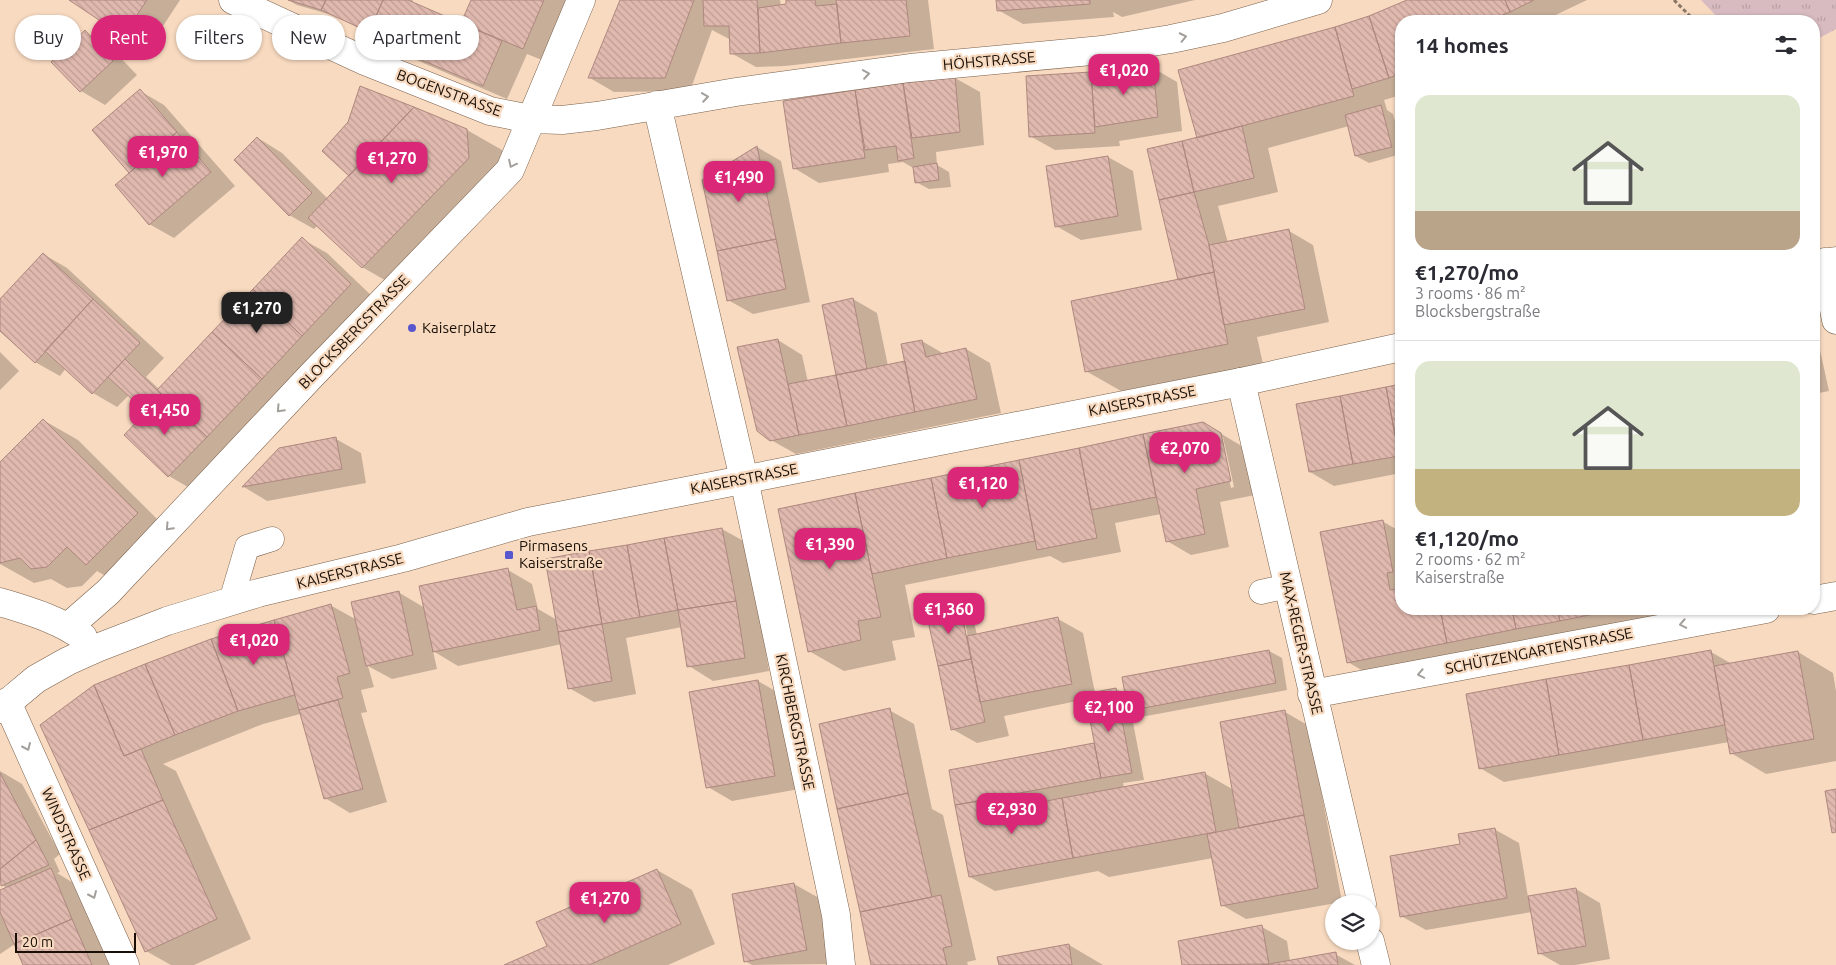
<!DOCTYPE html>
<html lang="en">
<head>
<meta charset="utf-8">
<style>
	body { margin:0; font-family:Ubuntu,sans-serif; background:#f2f2f3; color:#2b2b33; height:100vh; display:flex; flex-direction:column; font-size:19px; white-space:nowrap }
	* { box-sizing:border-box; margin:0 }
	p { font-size:16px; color:#7c7c81 }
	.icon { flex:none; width:28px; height:28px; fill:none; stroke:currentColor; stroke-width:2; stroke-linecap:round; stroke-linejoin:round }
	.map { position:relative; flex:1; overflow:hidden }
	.panel { position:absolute; left:1395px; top:15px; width:425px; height:600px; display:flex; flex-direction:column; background:#fff; border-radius:20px; box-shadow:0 1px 4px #0004 }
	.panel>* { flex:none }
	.top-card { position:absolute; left:15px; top:15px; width:475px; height:45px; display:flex; gap:10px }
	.buttons { position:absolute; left:1325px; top:895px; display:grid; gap:10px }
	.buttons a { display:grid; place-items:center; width:55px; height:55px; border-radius:50%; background:#fff; box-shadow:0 1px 4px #0004; font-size:25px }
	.scale { position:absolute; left:15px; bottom:12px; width:121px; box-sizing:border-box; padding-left:5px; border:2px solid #190f06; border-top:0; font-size:14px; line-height:18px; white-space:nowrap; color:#190f06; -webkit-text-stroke:4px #f8dac0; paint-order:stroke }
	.price { position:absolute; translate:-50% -42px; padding:0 11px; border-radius:10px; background:#db2777; color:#fff; font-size:16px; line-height:32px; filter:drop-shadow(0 1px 2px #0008) }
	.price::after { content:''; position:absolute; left:50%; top:30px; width:15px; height:11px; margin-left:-8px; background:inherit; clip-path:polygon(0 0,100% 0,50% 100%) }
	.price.current { background:#222; color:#fff }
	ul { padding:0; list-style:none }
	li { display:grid; align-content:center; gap:10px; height:265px; padding:0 20px }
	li+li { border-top:1px solid #e1e1e2 }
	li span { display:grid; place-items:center; height:155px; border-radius:15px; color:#555 }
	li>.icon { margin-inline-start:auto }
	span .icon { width:90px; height:90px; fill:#fffc; stroke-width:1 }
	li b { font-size:21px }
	h2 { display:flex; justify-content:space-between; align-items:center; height:60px; padding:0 20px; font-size:21px }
	.pill { padding:0 18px; border-radius:22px; background:#fff; box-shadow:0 1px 4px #0004; font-size:18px; line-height:45px }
	.pill.current { background:#db2777; color:#fff }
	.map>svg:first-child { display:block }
</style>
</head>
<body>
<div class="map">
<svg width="1836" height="965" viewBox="0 0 1836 965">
	<defs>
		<pattern id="park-tufts" width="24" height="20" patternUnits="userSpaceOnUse" patternTransform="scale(1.25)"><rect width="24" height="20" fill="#d7bbc0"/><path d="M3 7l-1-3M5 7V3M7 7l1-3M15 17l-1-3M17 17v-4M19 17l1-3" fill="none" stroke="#b8a0a4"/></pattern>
		<pattern id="building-back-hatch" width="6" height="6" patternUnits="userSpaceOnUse" patternTransform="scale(1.25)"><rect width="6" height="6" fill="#dfb8ae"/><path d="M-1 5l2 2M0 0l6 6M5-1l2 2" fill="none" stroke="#bf9d94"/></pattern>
	</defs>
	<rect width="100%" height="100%" fill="#f8dac0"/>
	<path fill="url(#park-tufts)" d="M1701 0H1836V29L1814 41V21H1721Z"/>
	<path fill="#0003" fill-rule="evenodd" d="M71 0H180L148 49 123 35Z
		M288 0H413L412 3 462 25 472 0H575L547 62 527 54 507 99 393 50 368 36 369 33 335 16 297 5Z
		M621 0H780L781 6 788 5 787 0H928L934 49 785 66 756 67 731 53V40L712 30 690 91 614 92 590 78Z
		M997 0H1195L1122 17 1113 12 1114 17 1023 24 998 10Z
		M1411 0H1587L1543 21H1401V95L1384 100 1387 110 1393 114 1401 144V154L1369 163 1356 156 1349 126 1268 148 1278 192 1218 206 1228 243 1289 231 1313 245 1329 322 1257 337 1263 364 1121 391 1086 371 1180 280 1199 139 1369 17Z
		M85 32 109 46 137 75 105 105 81 91Z
		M1153 68 1177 82 1182 131 1119 141 1120 146 1055 150 1030 136 1027 77Z
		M955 78 980 92 984 145 936 152 937 165 949 172 951 187 929 189 916 182 915 169 903 162 888 164 889 172 819 183 794 168 784 102Z
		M140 91 164 105 235 186 174 238 149 224 131 173 94 130Z
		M467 130 502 150 504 178 397 287 362 267 318 225 314 229 289 215 258 138 282 153 328 199Z
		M757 147 781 161 810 302 753 314 728 300Z
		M1108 157 1133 171 1142 230 1081 240 1056 226Z
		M302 239 327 253 375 299 193 490 169 476 126 435 148 412 129 395 117 407 93 393 66 368 60 376 35 362 0 329V301L43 254 67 268 164 358 146 377 159 389Z
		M853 299 877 313 888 366 906 362 922 341 944 354 966 349 990 363 1001 413 796 454 771 440 778 340 802 355 808 382 838 376Z
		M1814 323 1829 391 1814 394Z
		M0 352 19 371 0 390Z
		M1401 385V473L1334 486 1310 472 1297 405Z
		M43 420 78 440 172 534 121 585 97 571 82 586 67 588 51 579 34 583 0 564V463Z
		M1203 423 1245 448 1255 495 1220 502 1229 547 1191 555 1167 541 1161 514 1115 523 1121 552 1063 563 1050 556 905 585 915 637 892 641 896 660 844 671 809 651 779 510ZM1220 437H1223L1234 487 1231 488Z
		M336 439 361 453 366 483 267 501 244 487 280 449Z
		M1382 521 1401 532V609H1751L1383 683 1348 662Z
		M722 529 747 543 769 671 713 681 689 666 682 627 626 638 636 694 594 702 569 688 562 644 458 666 433 651 437 669 392 679 368 666 374 687 361 690 367 712 361 713 387 802 350 813 325 798 300 714 263 724 163 764 176 771 251 939 194 965H171L146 951 42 725 330 605 357 620 398 592 425 608 508 570 532 584 538 609 557 620Z
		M960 606 972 613 977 635 1058 619 1083 633 1095 693 1116 689 1126 695 1123 678 1269 651 1282 658 1287 690 1141 717 1131 712 1144 780 1123 783 1124 788 1204 773 1234 790 1285 712 1309 726 1342 902 1246 919 1222 905 1213 858 1109 877 1098 871 995 891 970 877 950 771 1094 745 1096 746 1087 699 1004 716 1009 736 977 743 952 729ZM961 613H963L968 637H966Z
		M1711 652 1732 664 1798 652 1833 673 1836 691V761L1766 774 1731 753 1729 742 1504 782 1480 768Z
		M758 681 782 695 799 789 732 801 708 787Z
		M889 710 914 724 932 809 943 815 976 960 967 962 968 965H872Z
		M0 771 22 784 60 854 54 859 60 872 57 873 75 884 110 965H24L15 944 0 954V891L7 888 2 885 0 881Z
		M1494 829 1519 843 1528 897 1576 889 1600 903 1610 959 1575 965H1560L1539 953 1532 912 1426 930 1401 916 1461 845Z
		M657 870 692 890 715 944 668 965H507L549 947Z
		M794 884 819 898 831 964 752 965 745 961Z
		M1262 927 1287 941 1290 961 1335 954 1355 965H1183L1179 942Z
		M1069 945 1103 965H1000Z"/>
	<path fill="url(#building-back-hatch)" stroke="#ae887f" d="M69 0H147L123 36Z
		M288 0H326L321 10Z
		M326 0H383L369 32 321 10Z
		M383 0H408L502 41 483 86 367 37Z
		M471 0H544L523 49 461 23Z
		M620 0H694L665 78H588Z
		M703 0H757L760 53 730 54 729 26H704Z
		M786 0H815L816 6 837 4 841 43 760 53 758 8 786 4Z
		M836 0H906L910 36 841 43Z
		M996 0H1090V4L997 11Z
		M1407 0H1505L1510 12 1487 21H1401V73L1389 78 1369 16Z
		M1505 0H1534L1510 12Z
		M1369 16 1389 78 1352 89 1335 27Z
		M1335 27 1354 96 1197 138 1178 70Z
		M85 30 113 61 80 92 51 62Z
		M1153 67 1158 117 1095 127 1091 72Z
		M1091 72 1095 133 1029 137 1026 76Z
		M955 76 960 132 912 138 903 83Z
		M903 83 914 158 898 161 896 146 865 150 855 90Z
		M360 86 414 107 349 176 322 151 348 122Z
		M140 89 177 132 129 173 92 130Z
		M855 90 865 158 793 169 783 101Z
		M1381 105 1392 147 1355 156 1345 115Z
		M414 107 467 129 469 158 362 268 308 218Z
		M1242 126 1254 178 1194 192 1182 141Z
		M177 132 211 172 149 225 115 185Z
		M257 137 312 193 289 216 234 160Z
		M1182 141 1194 192 1159 200 1147 149Z
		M757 146 776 239 717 251 702 180Z
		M1108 156 1118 216 1055 227 1046 166Z
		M937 163 939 180 915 183 913 167Z
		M1194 192 1209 245 1214 272 1178 280 1159 200Z
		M1289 229 1305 309 1224 325 1209 245Z
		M302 237 351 284 302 336 253 289Z
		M776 239 786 289 727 301 717 251Z
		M43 253 93 299 35 363 0 331V299Z
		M1214 272 1228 344 1085 372 1071 301Z
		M253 289 302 336 262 379 212 332Z
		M853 298 867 369 836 375 822 305Z
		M93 299 140 343 92 394 45 351Z
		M212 332 262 379 207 437 157 390Z
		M778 339 799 435 770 441 757 431 737 347Z
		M922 340 926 357 966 348 977 399 915 412 901 344Z
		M125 359 162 395 146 412 108 377Z
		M905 361 915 412 847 426 836 375Z
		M836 375 847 426 799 435 788 384Z
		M1401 384V455L1399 456 1386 387Z
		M1386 387 1399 456 1353 464 1340 396Z
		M162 395 207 437 168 477 124 435Z
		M1340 396 1353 464 1309 472 1296 404Z
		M43 419 138 513 86 565 67 547 47 567 31 569 20 558 0 563V462Z
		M1203 422 1221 433 1231 481 1196 489 1205 534 1166 542 1143 434Z
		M1143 434 1156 497 1091 510 1079 448Z
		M336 437 342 469 242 487 279 448Z
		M1079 448 1097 538 1037 550 1019 460Z
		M1019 460 1035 541 947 558 931 478Z
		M931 478 947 558 872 574 855 493Z
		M855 493 881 617 858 621 861 640 808 652 778 509Z
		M1383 520 1393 572 1387 573 1390 590 1401 588V609H1440L1447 643 1347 663 1320 532Z
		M722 528 736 601 678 610 664 538Z
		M664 538 678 610 640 617 627 545Z
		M627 545 640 617 602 624 589 551Z
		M589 551 602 624 558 632 545 559Z
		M508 568 517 610 536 606 540 630 433 652 419 586Z
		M399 591 413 655 366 666 351 602Z
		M736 601 745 658 687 667 678 610Z
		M331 604 350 673 337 677 343 698 299 710 274 620Z
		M960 605 971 659 938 666 926 612Z
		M1440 609H1512L1516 629 1447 643Z
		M1512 609H1557L1560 621 1516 629Z
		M1557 609H1603V612L1560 621Z
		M1058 617 1072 684 980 702 967 636Z
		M274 620 295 695 238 711 211 639Z
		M602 624 612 681 568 689 558 632Z
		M211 639 238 711 175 735 145 664Z
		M1269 650 1276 683 1128 711 1122 677Z
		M1711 650 1725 725 1643 740 1629 665Z
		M1798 651 1814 739 1730 754 1714 666Z
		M971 659 985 722 951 730 938 666Z
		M145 664 175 735 124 756 94 685Z
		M1629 665 1643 740 1559 755 1546 679Z
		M1546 679 1559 755 1479 769 1466 694Z
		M758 680 775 776 706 788 689 692Z
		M94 685 124 756 141 749 163 800 89 830 40 725Z
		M1116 688 1132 773 1101 778 1085 694Z
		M338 700 363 789 324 799 299 710Z
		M890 708 908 793 837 809 819 724Z
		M1285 710 1304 815 1239 828 1220 722Z
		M1094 743 1101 778 955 805 949 770Z
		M1205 772 1216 832 1073 858 1062 798Z
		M0 773 36 840 0 869Z
		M1836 789V832L1832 833 1825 791Z
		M908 793 932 897 860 912 837 809Z
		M1004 797 1006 809 1062 798 1073 858 969 877 955 805Z
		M163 800 217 919 145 952 89 830Z
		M1304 815 1318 888 1221 906 1207 834Z
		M1495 828 1507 898 1400 917 1390 856 1460 844 1458 834Z
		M36 840 49 865 1 886 0 869Z
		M51 868 72 919 14 944 0 912V890Z
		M657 869 681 924 589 965H504L547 946 536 922Z
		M794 883 807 950 744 962 732 894Z
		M1576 888 1586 946 1538 954 1528 896Z
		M941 895 952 946 943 948 947 965H871L860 912Z
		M72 919 92 965H23L14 944Z
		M1262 925 1269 964 1182 965 1178 941Z
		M1069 944 1072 965H999L997 957Z
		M1336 952 1338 965H1261L1269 964Z"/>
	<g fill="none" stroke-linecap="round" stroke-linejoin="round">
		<defs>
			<path id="service" d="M1261 592 1288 586
				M231 601 247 547 272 539"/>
			<path id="minor" d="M233 0 365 61 490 111 530 119 562 120 597 116 736 92 910 68 1102 50 1171 39 1223 28 1318 0
				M657 105 744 479 836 915 841 965
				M1825 262 1836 320
				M1241 382 1362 904
				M1814 600 1836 596
				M0 602C29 611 58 619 83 637
				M68 627 108 592 311 376 510 170 581 0
				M1312 694 1766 609
				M7 702 125 965
				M1370 941 1376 965"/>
			<path id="secondary" d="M1814 264 1836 261
				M0 709 36 679 68 661 97 648 167 621 258 593 403 558 528 522 1241 382 1401 347"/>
		</defs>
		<use href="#service" stroke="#7a604a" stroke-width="25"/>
		<use href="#minor" stroke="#7a604a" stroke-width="29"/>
		<use href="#secondary" stroke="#7a604a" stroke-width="29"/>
		<path stroke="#8a7664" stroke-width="3" stroke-dasharray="4 2.5" stroke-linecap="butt" d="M1674 0 1695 21
			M1500 16 1501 21"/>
		<use href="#service" stroke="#fff" stroke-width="24"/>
		<use href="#minor" stroke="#fff" stroke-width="28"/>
		<use href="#secondary" stroke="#fff" stroke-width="28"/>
	</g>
	<defs><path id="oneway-chevron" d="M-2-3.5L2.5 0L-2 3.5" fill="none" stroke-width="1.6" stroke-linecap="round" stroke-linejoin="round" transform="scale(1.25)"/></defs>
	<g stroke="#a39f9b">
		<use href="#oneway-chevron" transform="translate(1183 37) rotate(-12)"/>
		<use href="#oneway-chevron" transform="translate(866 74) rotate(-8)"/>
		<use href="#oneway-chevron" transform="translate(705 97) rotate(-9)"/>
		<use href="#oneway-chevron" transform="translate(512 164) rotate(116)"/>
		<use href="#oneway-chevron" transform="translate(280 409) rotate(133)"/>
		<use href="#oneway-chevron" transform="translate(169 527) rotate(133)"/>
		<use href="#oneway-chevron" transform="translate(1683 624) rotate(169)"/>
		<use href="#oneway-chevron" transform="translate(1421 674) rotate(169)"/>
		<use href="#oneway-chevron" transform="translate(27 747) rotate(66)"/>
		<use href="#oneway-chevron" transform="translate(93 895) rotate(66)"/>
	</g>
	<g fill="#5857ce" stroke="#f8dac0" stroke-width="2">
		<circle cx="412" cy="328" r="5"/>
		<rect x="504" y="550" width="10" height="10" rx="2.5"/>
	</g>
	<g text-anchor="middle" stroke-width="4.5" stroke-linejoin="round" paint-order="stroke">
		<g font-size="15" fill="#190f06" stroke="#f8dac0">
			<text transform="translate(989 61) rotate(-5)" y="5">HÖHSTRASSE</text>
			<text transform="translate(449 93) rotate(20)" y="5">BOGENSTRASSE</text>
			<text transform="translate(354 332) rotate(-46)" y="5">BLOCKSBERGSTRASSE</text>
			<text transform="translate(1142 401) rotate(-11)" y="5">KAISERSTRASSE</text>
			<text transform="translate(744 479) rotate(-11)" y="5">KAISERSTRASSE</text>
			<text transform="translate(350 571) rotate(-14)" y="5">KAISERSTRASSE</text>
			<text transform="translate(1301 643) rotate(77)" y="5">MAX-REGER-STRASSE</text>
			<text transform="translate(1539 651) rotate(-11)" y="5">SCHÜTZENGARTENSTRASSE</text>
			<text transform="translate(795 722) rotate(78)" y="5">KIRCHBERGSTRASSE</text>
			<text transform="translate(66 834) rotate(66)" y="5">WINDSTRASSE</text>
		</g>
		<g font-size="15" fill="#190f06" stroke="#f8dac0" text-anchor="start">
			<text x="422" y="333">Kaiserplatz</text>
			<text x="519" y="551">Pirmasens<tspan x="519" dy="17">Kaiserstraße</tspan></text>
		</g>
	</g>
</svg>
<div class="buttons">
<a><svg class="icon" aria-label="layers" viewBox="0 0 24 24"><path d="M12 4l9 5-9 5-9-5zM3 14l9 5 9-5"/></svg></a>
</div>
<div class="scale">20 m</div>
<b class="price" style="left:1124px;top:96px">€1,020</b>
<b class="price" style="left:163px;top:178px">€1,970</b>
<b class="price" style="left:392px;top:184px">€1,270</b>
<b class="price" style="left:739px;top:203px">€1,490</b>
<b class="price current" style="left:257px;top:334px">€1,270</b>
<b class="price" style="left:165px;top:436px">€1,450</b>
<b class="price" style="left:1185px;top:474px">€2,070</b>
<b class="price" style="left:983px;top:509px">€1,120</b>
<b class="price" style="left:830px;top:570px">€1,390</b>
<b class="price" style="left:949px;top:635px">€1,360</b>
<b class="price" style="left:254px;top:666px">€1,020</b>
<b class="price" style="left:1109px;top:733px">€2,100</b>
<b class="price" style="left:1012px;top:835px">€2,930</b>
<b class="price" style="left:605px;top:924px">€1,270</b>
<div class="top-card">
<a class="pill">Buy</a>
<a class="pill current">Rent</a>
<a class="pill">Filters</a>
<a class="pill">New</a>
<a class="pill">Apartment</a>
</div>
<section class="panel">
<h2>14 homes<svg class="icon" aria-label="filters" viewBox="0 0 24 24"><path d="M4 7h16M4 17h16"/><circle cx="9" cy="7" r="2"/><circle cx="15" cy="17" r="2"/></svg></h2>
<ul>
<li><span style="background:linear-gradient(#dfe7d0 75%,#b9a48a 0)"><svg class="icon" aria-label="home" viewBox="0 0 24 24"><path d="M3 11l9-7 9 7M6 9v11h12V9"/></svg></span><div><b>€1,270/mo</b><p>3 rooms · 86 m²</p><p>Blocksbergstraße</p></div></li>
<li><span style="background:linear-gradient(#dfe7d0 70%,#c2b280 0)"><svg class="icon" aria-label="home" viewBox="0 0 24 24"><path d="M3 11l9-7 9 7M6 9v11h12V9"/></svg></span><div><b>€1,120/mo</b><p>2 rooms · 62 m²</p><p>Kaiserstraße</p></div></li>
</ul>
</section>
</div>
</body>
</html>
